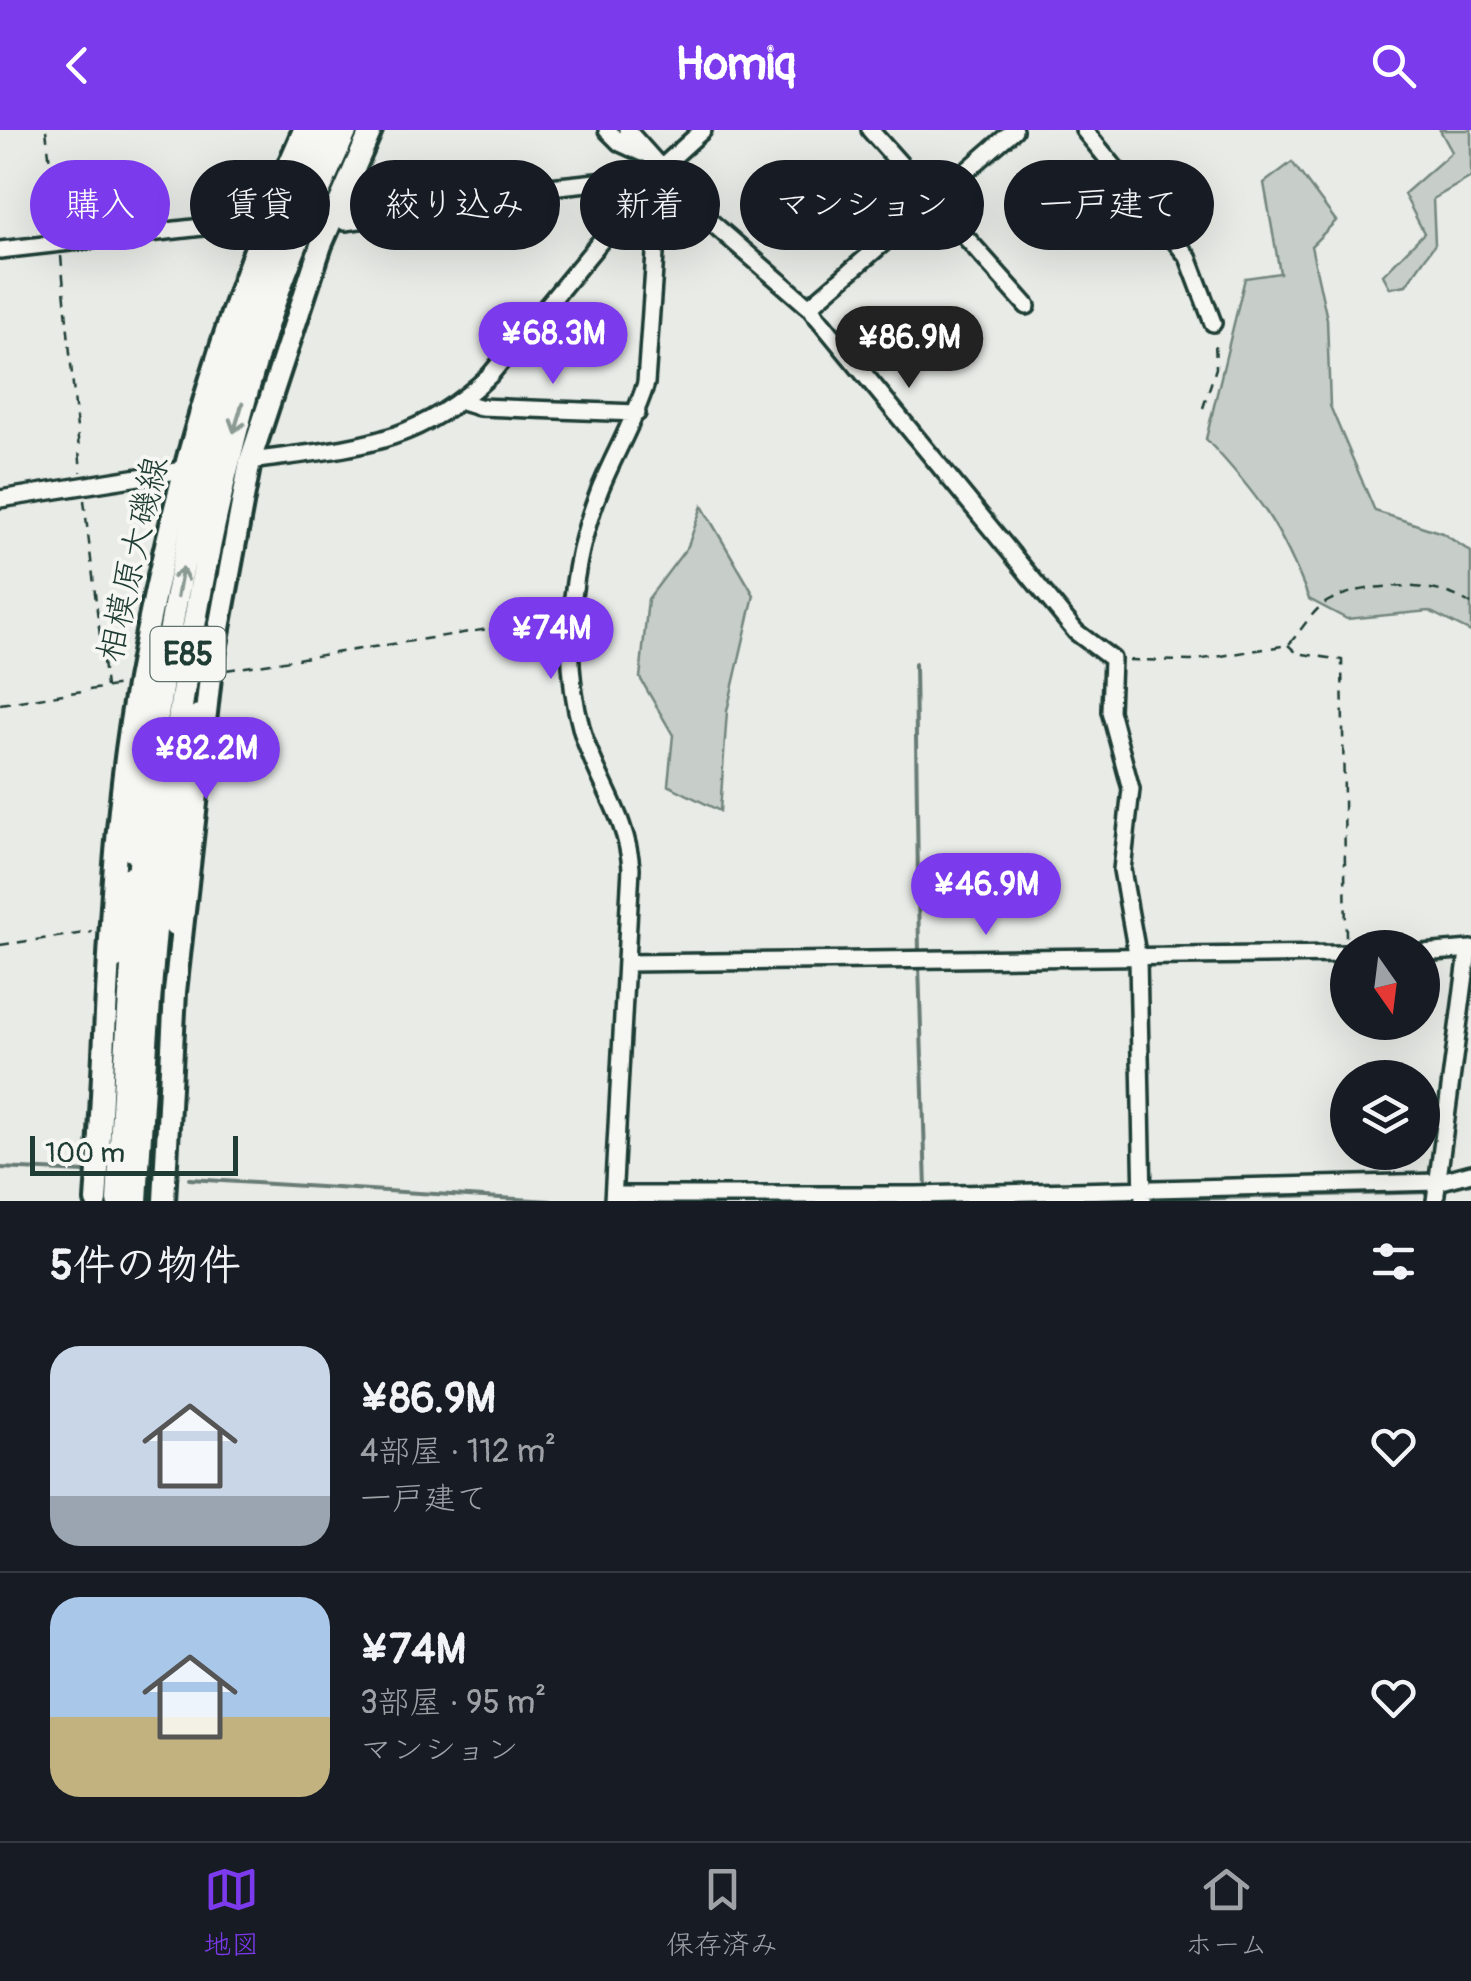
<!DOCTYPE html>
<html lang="ja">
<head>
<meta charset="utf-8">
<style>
	body { margin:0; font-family:Pangolin,"Klee One",sans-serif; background:#20242c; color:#f1f3f6; height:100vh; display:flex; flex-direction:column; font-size:38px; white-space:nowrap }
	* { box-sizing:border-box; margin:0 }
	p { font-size:32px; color:#9ea1a6 }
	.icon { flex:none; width:55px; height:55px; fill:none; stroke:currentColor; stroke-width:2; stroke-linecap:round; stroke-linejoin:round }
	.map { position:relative; height:1071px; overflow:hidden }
	.side { display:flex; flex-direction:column; background:#171b24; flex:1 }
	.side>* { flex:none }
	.banner { position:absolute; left:30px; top:30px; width:1412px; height:90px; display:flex; gap:20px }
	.needle { width:65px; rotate:166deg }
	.fabs { position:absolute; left:1330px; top:800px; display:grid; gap:20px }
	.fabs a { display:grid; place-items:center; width:110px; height:110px; border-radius:50%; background:#171b24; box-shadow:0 10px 40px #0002; font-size:50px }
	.scale { position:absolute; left:30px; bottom:25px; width:208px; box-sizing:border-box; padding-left:10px; border:5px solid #1f3d34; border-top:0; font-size:28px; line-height:35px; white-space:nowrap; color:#1f3d34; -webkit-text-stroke:8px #f6f6f2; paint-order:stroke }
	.price { position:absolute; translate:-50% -85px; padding:0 22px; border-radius:35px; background:#7c3aed; color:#fff; font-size:32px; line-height:65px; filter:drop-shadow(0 2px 5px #0008) }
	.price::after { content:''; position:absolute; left:50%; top:60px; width:30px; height:22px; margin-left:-15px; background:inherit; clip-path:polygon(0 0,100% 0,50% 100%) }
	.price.active { background:#222; color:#fff }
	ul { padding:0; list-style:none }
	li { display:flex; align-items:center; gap:30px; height:250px; padding:0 50px }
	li+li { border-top:2px solid #363941 }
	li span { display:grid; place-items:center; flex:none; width:280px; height:200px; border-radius:30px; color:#555 }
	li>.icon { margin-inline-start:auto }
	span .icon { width:120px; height:120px; fill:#fffc; stroke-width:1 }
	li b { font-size:42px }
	h2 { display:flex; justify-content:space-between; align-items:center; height:120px; padding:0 50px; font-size:42px }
	.chip { padding:0 35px; border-radius:45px; background:#171b24; box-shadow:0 10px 40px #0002; font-size:35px; line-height:90px }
	.chip.active { background:#7c3aed; color:#fff }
	header { display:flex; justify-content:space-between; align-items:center; height:130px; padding:0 50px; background:#7c3aed; color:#fff; font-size:45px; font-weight:700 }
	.menu { display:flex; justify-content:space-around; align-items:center; height:140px; border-top:2px solid #363941; background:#171b24; font-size:28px; color:#9ea1a6 }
	.menu a { display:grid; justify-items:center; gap:5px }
	.menu .active { color:#7c3aed }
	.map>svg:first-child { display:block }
</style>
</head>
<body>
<header><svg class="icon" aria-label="back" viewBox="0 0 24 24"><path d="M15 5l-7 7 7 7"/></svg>Homiq<svg class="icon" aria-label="search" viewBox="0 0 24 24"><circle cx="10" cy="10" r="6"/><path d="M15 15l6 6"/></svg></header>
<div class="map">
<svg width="1471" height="1071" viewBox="0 0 1471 1071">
	<rect width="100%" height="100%" fill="#e9ebe7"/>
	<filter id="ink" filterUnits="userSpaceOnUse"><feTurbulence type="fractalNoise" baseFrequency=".01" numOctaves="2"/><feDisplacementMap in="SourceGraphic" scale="20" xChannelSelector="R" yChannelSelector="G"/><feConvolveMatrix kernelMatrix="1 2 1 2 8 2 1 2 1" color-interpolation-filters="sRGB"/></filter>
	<g filter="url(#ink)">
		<path fill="#c7cec9" stroke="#73867e" stroke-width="2.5" d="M1440 0H1471V47L1433 69 1435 114 1406 155 1390 158 1383 145 1424 103 1404 64 1452 22Z
			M1292 32 1336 91 1311 116 1327 189 1330 276 1375 381 1442 403 1471 422V502L1429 481 1347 489 1309 469C1281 396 1259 366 1206 309L1245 148 1280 143 1264 53Z
			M702 376 754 465 727 581 720 681 668 655 673 605 640 548 648 469 688 416Z"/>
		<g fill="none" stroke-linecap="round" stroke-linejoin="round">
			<path stroke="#687c75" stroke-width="4" d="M915 534 919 824
				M919 834 926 1059
				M0 1038 85 1042
				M189 1049 551 1071
				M1442 1060 1471 1053
				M1147 1070 1432 1062
				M1124 1071H1138"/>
			<path stroke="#c1c8c3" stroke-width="15" stroke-dasharray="15 8" stroke-linecap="butt" d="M235 104 270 100"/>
			<defs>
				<path id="minor" d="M607 0 620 13 642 23
					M627 0 661 38 703 0
					M870 0 1027 176
					M1084 0 1188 127 1213 193
					M661 38 711 92 809 177 1076 502 1112 529 1110 581 1131 659 1122 740 1138 829 1143 1071
					M335 80 634 48 658 40
					M345 92 395 85
					M0 120 264 90
					M809 177 1014 0
					M462 272 479 277 637 283
					M250 331C350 317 412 319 490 245L661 38
					M0 369 183 340
					M130 723 153 512
					M173 798 182 675 197 583
					M1422 823 1471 819
					M116 831 128 745
					M626 833 1348 824
					M614 1065H917L1438 1052 1471 1043
					M613 1071 631 738C627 686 596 649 582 601 560 524 571 432 600 359 615 322 635 290 646 253L661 38
					M1435 1071 1468 822"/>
				<path id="major" d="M96 1071C108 898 107 720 138 550 172 362 226 175 304 0
					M164 1071 175 862 210 547 250 331 321 115 371 0"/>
				<path id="highway" d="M118 1071C130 853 140 630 187 416 218 272 265 135 325 0
					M136 1071C153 775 176 481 266 196 287 129 317 64 346 0"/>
			</defs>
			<use href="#minor" stroke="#1f3d34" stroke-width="22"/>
			<use href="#major" stroke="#1f3d34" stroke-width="28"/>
			<use href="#highway" stroke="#1f3d34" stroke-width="30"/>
			<path stroke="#1f3d34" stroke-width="2.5" stroke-dasharray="10 8" stroke-linecap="butt" d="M46 0 58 98
				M61 126 81 342
				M1203 278 1216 238 1215 210
				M84 370 106 557
				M1288 515 1297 523 1342 530 1346 807
				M1129 530 1191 531 1288 515C1299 504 1312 481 1325 473 1362 451 1436 450 1471 474
				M226 540 559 488
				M0 574 121 555
				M0 815 92 802"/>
			<use href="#minor" stroke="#f6f6f2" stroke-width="15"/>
			<use href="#major" stroke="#f6f6f2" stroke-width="20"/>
			<use href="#highway" stroke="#f6f6f2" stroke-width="22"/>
		</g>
		<defs><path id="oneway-shaft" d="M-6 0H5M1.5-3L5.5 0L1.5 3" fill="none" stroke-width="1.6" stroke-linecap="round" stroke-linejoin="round" transform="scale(2.5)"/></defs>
		<g stroke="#8a9a93">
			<use href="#oneway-shaft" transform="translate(238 288) rotate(107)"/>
			<use href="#oneway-shaft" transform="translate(180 452) rotate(-80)"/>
		</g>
	</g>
	<g text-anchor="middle" stroke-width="8" stroke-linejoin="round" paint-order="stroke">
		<rect fill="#f6f6f2" stroke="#60746d" stroke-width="2.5" x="150.5" y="497" width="75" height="54" rx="8"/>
		<g font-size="32" font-weight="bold" fill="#1f3d34">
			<text x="188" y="535">E85</text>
		</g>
		<g font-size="35" fill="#1f3d34" stroke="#f6f6f2">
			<text transform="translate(132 429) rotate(-77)" y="12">相模原大磯線</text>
		</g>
	</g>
</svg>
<div class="fabs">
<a><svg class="needle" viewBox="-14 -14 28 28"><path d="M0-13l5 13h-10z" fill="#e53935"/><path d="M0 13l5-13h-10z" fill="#9ea1a6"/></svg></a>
<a><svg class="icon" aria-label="layers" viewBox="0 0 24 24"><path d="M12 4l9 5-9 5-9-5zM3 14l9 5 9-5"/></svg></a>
</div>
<div class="scale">100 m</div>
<b class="price" style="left:553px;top:257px">¥68.3M</b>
<b class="price active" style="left:909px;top:261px">¥86.9M</b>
<b class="price" style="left:551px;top:552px">¥74M</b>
<b class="price" style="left:206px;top:672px">¥82.2M</b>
<b class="price" style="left:986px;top:808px">¥46.9M</b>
<div class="banner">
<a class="chip active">購入</a>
<a class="chip">賃貸</a>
<a class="chip">絞り込み</a>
<a class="chip">新着</a>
<a class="chip">マンション</a>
<a class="chip">一戸建て</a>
</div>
</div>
<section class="side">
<h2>5件の物件<svg class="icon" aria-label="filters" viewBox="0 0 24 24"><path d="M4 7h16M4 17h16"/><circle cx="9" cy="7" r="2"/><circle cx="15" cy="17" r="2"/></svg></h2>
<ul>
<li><span style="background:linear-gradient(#c9d6e8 75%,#9aa5b1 0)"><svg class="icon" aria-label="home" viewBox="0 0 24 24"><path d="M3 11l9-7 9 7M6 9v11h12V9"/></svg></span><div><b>¥86.9M</b><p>4部屋 · 112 m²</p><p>一戸建て</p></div><svg class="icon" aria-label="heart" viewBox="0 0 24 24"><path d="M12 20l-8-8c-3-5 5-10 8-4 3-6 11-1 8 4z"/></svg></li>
<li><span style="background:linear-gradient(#a9c7e8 60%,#c2b280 0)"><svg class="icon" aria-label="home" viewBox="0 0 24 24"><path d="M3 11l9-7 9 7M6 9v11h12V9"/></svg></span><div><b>¥74M</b><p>3部屋 · 95 m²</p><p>マンション</p></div><svg class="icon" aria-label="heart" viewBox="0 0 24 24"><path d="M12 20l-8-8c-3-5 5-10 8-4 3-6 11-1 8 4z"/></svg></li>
</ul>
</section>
<nav class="menu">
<a class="active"><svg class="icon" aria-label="map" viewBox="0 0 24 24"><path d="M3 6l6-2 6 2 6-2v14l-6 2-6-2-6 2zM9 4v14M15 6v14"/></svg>地図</a>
<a><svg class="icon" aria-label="saved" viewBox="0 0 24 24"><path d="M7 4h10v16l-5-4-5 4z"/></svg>保存済み</a>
<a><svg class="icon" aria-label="home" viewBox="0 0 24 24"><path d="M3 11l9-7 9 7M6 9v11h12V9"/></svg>ホーム</a>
</nav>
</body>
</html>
